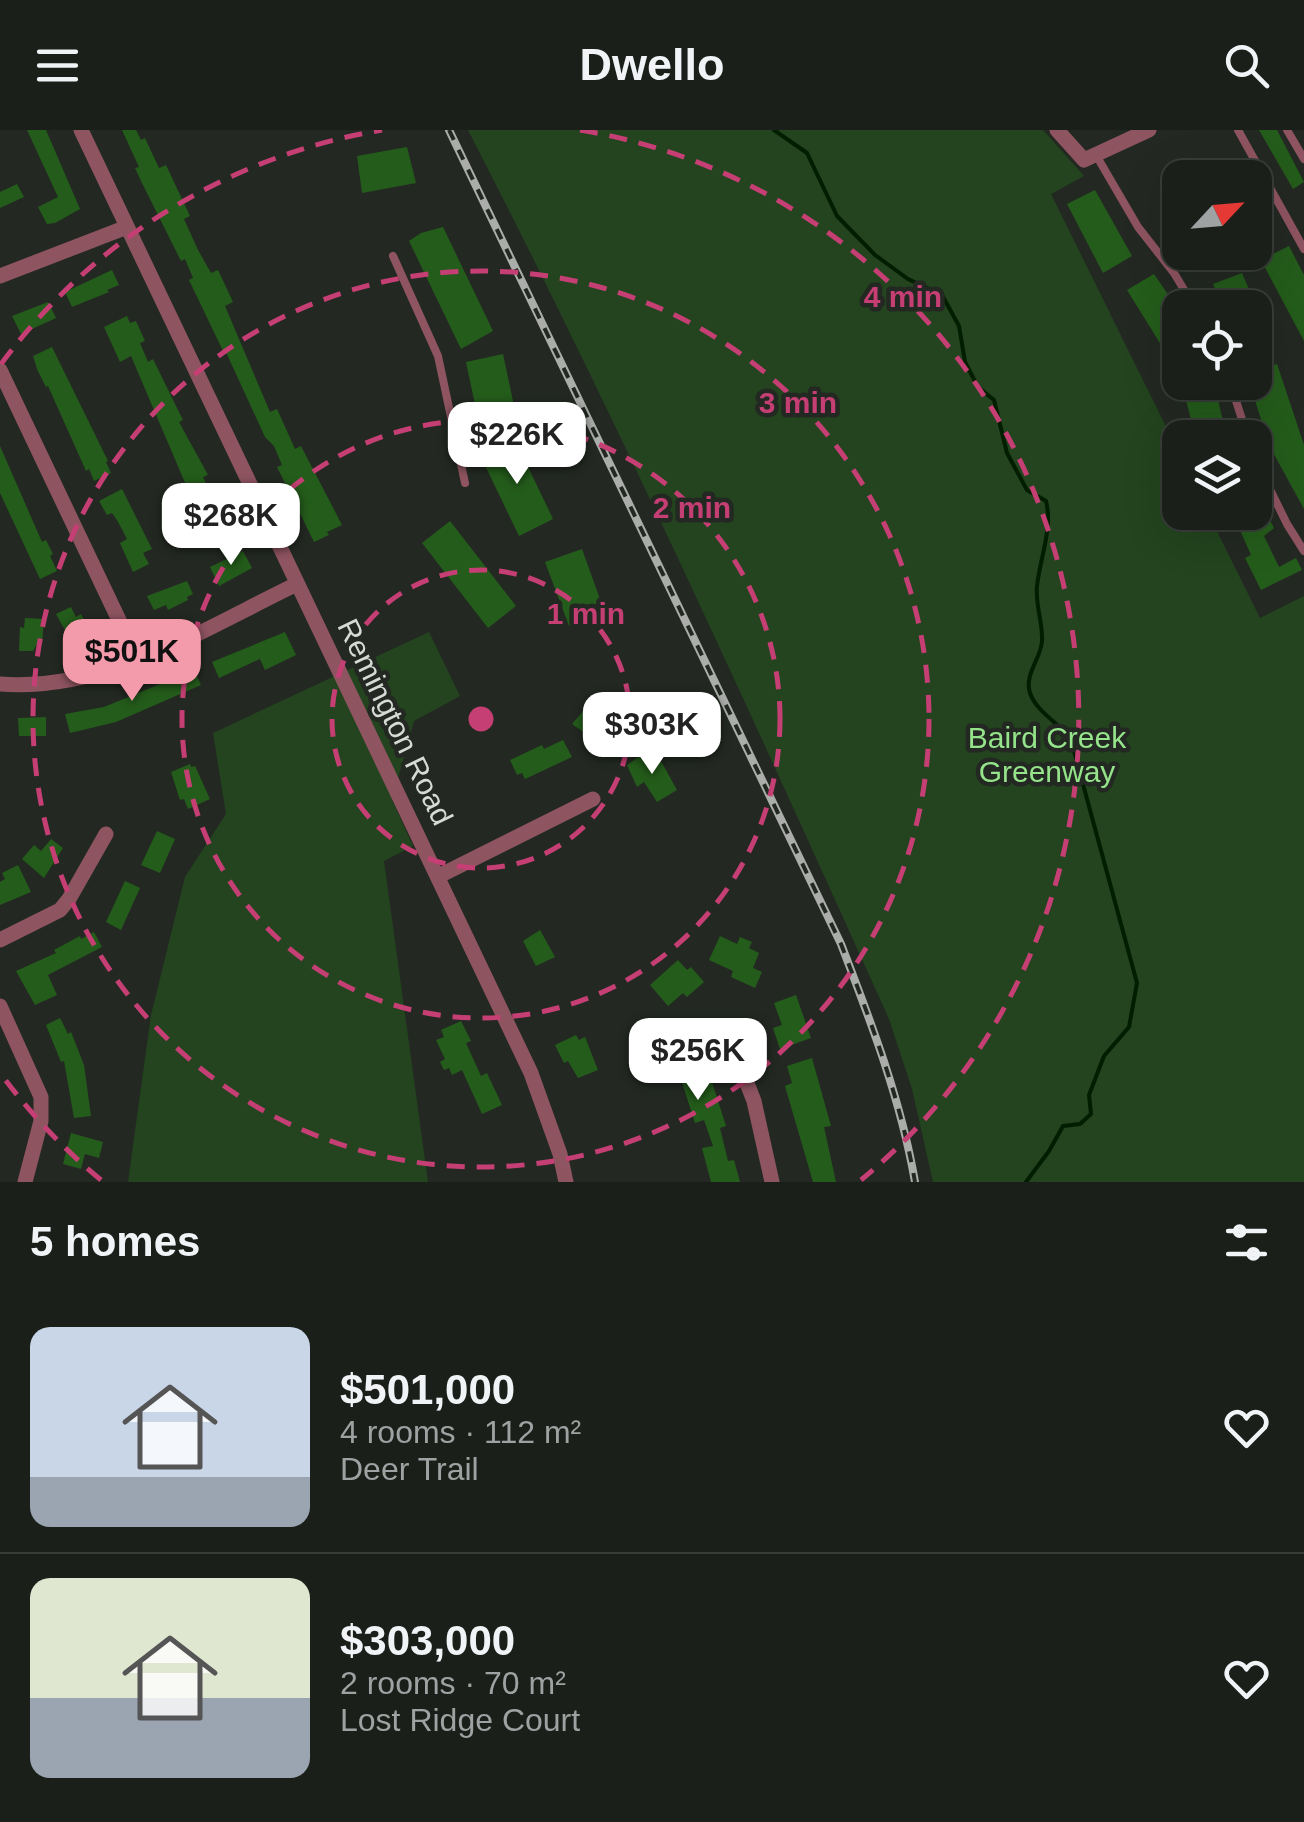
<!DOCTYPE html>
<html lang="en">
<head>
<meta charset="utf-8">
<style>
	body { margin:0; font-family:Helvetica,sans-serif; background:#232723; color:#f1f3f6; height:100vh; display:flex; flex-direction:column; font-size:38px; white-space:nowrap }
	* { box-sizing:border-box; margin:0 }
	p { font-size:32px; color:#9fa2a2 }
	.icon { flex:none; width:55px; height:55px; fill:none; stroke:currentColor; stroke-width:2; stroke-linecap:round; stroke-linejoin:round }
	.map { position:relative; height:1052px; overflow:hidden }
	.panel { display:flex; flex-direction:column; background:#1a1f1a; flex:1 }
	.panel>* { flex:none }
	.needle { width:65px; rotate:64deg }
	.controls { position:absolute; left:1162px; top:30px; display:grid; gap:20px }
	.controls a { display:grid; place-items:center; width:110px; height:110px; border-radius:20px; background:#1a1f1a; box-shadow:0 10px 40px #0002,0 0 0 2px #383d39; font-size:50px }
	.price { position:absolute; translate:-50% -85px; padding:0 22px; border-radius:20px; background:#fff; color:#222; font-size:32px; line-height:65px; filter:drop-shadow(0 2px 5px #0008) }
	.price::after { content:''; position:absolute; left:50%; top:60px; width:30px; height:22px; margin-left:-15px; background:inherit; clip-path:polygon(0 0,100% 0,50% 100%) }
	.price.current { background:#f39aab; color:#111 }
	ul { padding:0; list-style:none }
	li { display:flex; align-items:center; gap:30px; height:250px; padding:0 30px }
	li+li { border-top:2px solid #383d39 }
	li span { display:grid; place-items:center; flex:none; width:280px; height:200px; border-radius:20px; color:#555 }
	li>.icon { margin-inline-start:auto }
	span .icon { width:120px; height:120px; fill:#fffc; stroke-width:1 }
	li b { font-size:42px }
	h2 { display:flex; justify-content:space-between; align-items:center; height:120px; padding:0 30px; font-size:42px }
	header { display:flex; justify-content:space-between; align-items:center; height:130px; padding:0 30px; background:#1a1f1a; font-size:45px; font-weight:700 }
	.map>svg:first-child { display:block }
</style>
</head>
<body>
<header><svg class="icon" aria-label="menu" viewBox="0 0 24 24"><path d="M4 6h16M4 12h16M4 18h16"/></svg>Dwello<svg class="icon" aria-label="search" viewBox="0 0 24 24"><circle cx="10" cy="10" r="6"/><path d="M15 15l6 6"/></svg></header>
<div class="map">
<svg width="1304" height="1052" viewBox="0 0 1304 1052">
	<rect width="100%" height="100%" fill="#232922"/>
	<path fill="#23441e" d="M468 0H1043L1084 46 1051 64 1180 325V382L1208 383 1260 488 1304 466V1052H933L912 959 889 889C754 590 618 291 468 0Z
		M429 502 460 566 414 591 392 670 413 716 384 731 428 1052H128L151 885 185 747 226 684 213 603Z"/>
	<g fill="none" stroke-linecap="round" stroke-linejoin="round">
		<path stroke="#021e00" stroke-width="4" d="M774 0 807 23 837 86 875 125 908 149 942 165 959 196 965 232 978 257 994 270 1007 323 1027 360 1046 371C1053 398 1040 428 1037 456 1035 474 1043 493 1042 511 1041 529 1024 544 1030 563 1037 583 1060 593 1071 610L1137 853 1129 897 1104 926 1089 965 1091 984 1080 994 1063 996 1049 1021 1026 1052"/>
	</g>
	<path fill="#245c1b" d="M27 0H46L80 79 55 93 47 94 38 77 58 67Z
		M122 0H136L141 10 145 8 159 38 166 35 190 86 184 89 198 120 211 143 218 140 233 172 225 176 270 282 277 279 295 319 301 316 342 395 327 402 329 405 314 412 288 359 277 337 282 335 274 316 265 307 225 220 223 221 189 150 193 148 185 129 181 131 142 53 135 38 139 37Z
		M1259 0H1277L1304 52 1293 59Z
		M407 17 416 53 362 63 357 26Z
		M17 54 24 67 0 78V62Z
		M1095 60 1132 126 1103 143 1067 74Z
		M443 97 493 201 461 219 409 111 421 103Z
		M1289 116 1304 145V211L1261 130Z
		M112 140 119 155 107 160 109 162 72 177 65 162Z
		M1242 143 1272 213 1255 221V178H1223L1213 154Z
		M1154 144 1180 182V219L1168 226 1127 160Z
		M48 172 56 188 21 204 12 186Z
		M127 186 130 193 136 191 145 211 140 213 148 232 153 229 176 276 183 290 179 292 208 345 203 347 212 366 216 365 222 378 226 377 236 400 218 408 196 362 193 363 189 353 186 355 131 226 120 232 104 197Z
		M52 217 108 331 106 332 111 343 94 351 89 339 86 341 48 256 46 257 37 239 33 226Z
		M503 224 517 290 480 298 466 232Z
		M1277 234 1304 315V379L1270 317 1249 252H1255V240Z
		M1181 252H1203L1205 256 1214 253 1227 308H1196Z
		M518 307 522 316 519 318 553 389 519 406 480 325Z
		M0 316 42 412 46 410 53 424 50 426 57 441 40 449 0 363Z
		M122 359 152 419 143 423 149 434 133 442 120 413 127 409 117 390 112 383 107 385 99 371Z
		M1255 362 1274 398 1264 406 1279 437 1296 428 1302 440 1261 460 1245 428 1251 425 1232 382H1255Z
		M450 391 516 476 488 498 422 413Z
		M582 419 605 483 569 496 545 432Z
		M243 421 252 438 219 456 210 437Z
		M187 451 193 464 187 467 188 470 168 480 166 475 154 480 147 466Z
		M71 477 76 487 81 484 93 508 74 517 56 484Z
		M25 488 44 489 42 515 37 514 33 521H19L20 497 24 498Z
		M285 502 296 525 265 540 260 529 219 548 212 532Z
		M194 540 201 555 116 592 70 603 65 584 104 577Z
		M598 576 636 602 619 627 572 594 586 578 593 583Z
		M46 587V606H19L18 588Z
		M563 610 572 627 525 649 522 643 517 645 510 630 542 615 544 619Z
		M644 623 651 637 661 631 677 660 657 672 644 652 637 657 627 635Z
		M190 634 191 637 195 636 210 669 188 679 184 669 180 670 171 642Z
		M157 701 175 709 160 743 141 735Z
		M51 709 63 718 44 748 22 729 34 715 41 721Z
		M18 735 31 762 0 775V752L5 749 2 743Z
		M125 751 140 758 121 800 106 792Z
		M540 800 555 827 536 836 523 811Z
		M94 802 102 817 48 845 57 865 35 875 16 841 56 823 54 820 80 806 81 809Z
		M720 806 737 814 740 807 752 812 749 818 759 823 753 838 762 842 755 858 731 847 733 841 709 830Z
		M678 830 687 840 691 837 704 852 687 867 683 863 668 876 650 855Z
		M796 865 811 908 780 919 773 898 782 895 774 873Z
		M60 888 68 904 71 902 84 935 91 986 74 988 64 931 61 932 46 895Z
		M461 891 471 911 466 913 481 946 487 943 502 975 482 984 462 940 452 945 449 938 444 940 440 932 445 929 436 910 444 907 441 900Z
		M677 896 696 954 711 949 726 996 720 998 728 1031 734 1030 740 1052H711L702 1018 713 1016 704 990 695 993 679 943 674 945 671 935 660 938 649 905Z
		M576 905 579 910 585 907 598 940 578 948 568 931 564 933 555 915Z
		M812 928 831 996 824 997 836 1052H813L785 956 792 953 787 936Z
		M71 1003 103 1012 99 1028 85 1024 81 1039 63 1034Z"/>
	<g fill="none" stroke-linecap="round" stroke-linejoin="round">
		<path stroke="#8e5460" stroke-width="8" d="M1238 0 1304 119
			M1287 0 1304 29
			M1096 25 1138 97 1174 143 1195 178
			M393 126 438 226 465 353
			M1230 252 1248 308
			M1255 329 1287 394 1304 421"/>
		<path stroke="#8e5460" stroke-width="15" d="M81 0 531 943 560 1024 566 1052
			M1057 0 1084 30 1149 0
			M0 146 127 97
			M0 240 138 530
			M0 554C108 562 203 499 297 454
			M439 746 593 669
			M0 810 60 780 69 769 106 704
			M0 876 41 967V991L25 1052
			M725 897 754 971 772 1052"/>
		<defs>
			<path id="rail" d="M449 0 841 814C871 892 901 970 915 1052"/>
		</defs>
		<use href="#rail" stroke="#aaada9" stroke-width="8"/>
		<use href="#rail" stroke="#232922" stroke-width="4" stroke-dasharray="11" stroke-linecap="butt"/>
	</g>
	<g fill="none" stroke="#c63f74" stroke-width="5" stroke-dasharray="18 12">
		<circle cx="481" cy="589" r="149"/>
		<circle cx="481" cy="589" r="299"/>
		<circle cx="481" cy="589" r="448"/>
		<path d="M101 1050A597 597 0 0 1 1 944M1 234A597 597 0 0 1 382 0M580 0A597 597 0 0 1 861 1050"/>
	</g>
	<g text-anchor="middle" stroke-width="9" stroke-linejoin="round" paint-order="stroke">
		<g font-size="30" fill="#d7dad6" stroke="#232922">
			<text transform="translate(395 592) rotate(64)" y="10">Remington Road</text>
		</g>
		<g font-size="30" fill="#95e38a" stroke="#232922">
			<text x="1047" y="618">Baird Creek<tspan x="1047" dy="34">Greenway</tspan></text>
		</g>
	</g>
	<circle cx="481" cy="589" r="15" fill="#c63f74" stroke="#232922" stroke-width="5"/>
	<g font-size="30" text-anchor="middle" font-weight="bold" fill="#c63f74" stroke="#232922" stroke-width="9" stroke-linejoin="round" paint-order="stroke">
		<text x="903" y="177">4 min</text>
		<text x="798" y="283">3 min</text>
		<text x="692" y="388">2 min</text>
		<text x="586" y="494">1 min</text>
	</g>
</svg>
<div class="controls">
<a><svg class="needle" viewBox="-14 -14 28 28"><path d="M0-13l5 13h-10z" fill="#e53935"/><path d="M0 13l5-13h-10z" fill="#9fa2a2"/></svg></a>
<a><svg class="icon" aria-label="locate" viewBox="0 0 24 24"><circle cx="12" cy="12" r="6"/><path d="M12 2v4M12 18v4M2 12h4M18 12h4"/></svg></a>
<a><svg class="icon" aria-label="layers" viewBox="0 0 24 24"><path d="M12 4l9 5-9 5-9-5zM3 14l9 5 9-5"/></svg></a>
</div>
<b class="price" style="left:517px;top:357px">$226K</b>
<b class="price" style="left:231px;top:438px">$268K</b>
<b class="price current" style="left:132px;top:574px">$501K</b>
<b class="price" style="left:652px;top:647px">$303K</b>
<b class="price" style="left:698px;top:973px">$256K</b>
</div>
<section class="panel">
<h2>5 homes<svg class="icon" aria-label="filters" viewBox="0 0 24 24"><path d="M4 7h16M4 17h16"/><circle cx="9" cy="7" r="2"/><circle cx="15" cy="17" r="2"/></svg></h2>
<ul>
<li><span style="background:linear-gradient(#c9d6e8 75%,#9aa5b1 0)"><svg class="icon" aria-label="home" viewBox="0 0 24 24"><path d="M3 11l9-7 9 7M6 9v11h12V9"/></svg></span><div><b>$501,000</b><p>4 rooms · 112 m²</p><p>Deer Trail</p></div><svg class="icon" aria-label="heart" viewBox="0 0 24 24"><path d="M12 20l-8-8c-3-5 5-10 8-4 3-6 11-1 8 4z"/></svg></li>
<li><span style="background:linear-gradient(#dfe7d0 60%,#9aa5b1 0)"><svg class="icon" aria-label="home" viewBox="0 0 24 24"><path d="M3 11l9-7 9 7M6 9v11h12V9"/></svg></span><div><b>$303,000</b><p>2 rooms · 70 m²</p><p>Lost Ridge Court</p></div><svg class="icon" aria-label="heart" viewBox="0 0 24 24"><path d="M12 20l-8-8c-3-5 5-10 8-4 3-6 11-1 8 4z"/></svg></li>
</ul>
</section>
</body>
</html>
